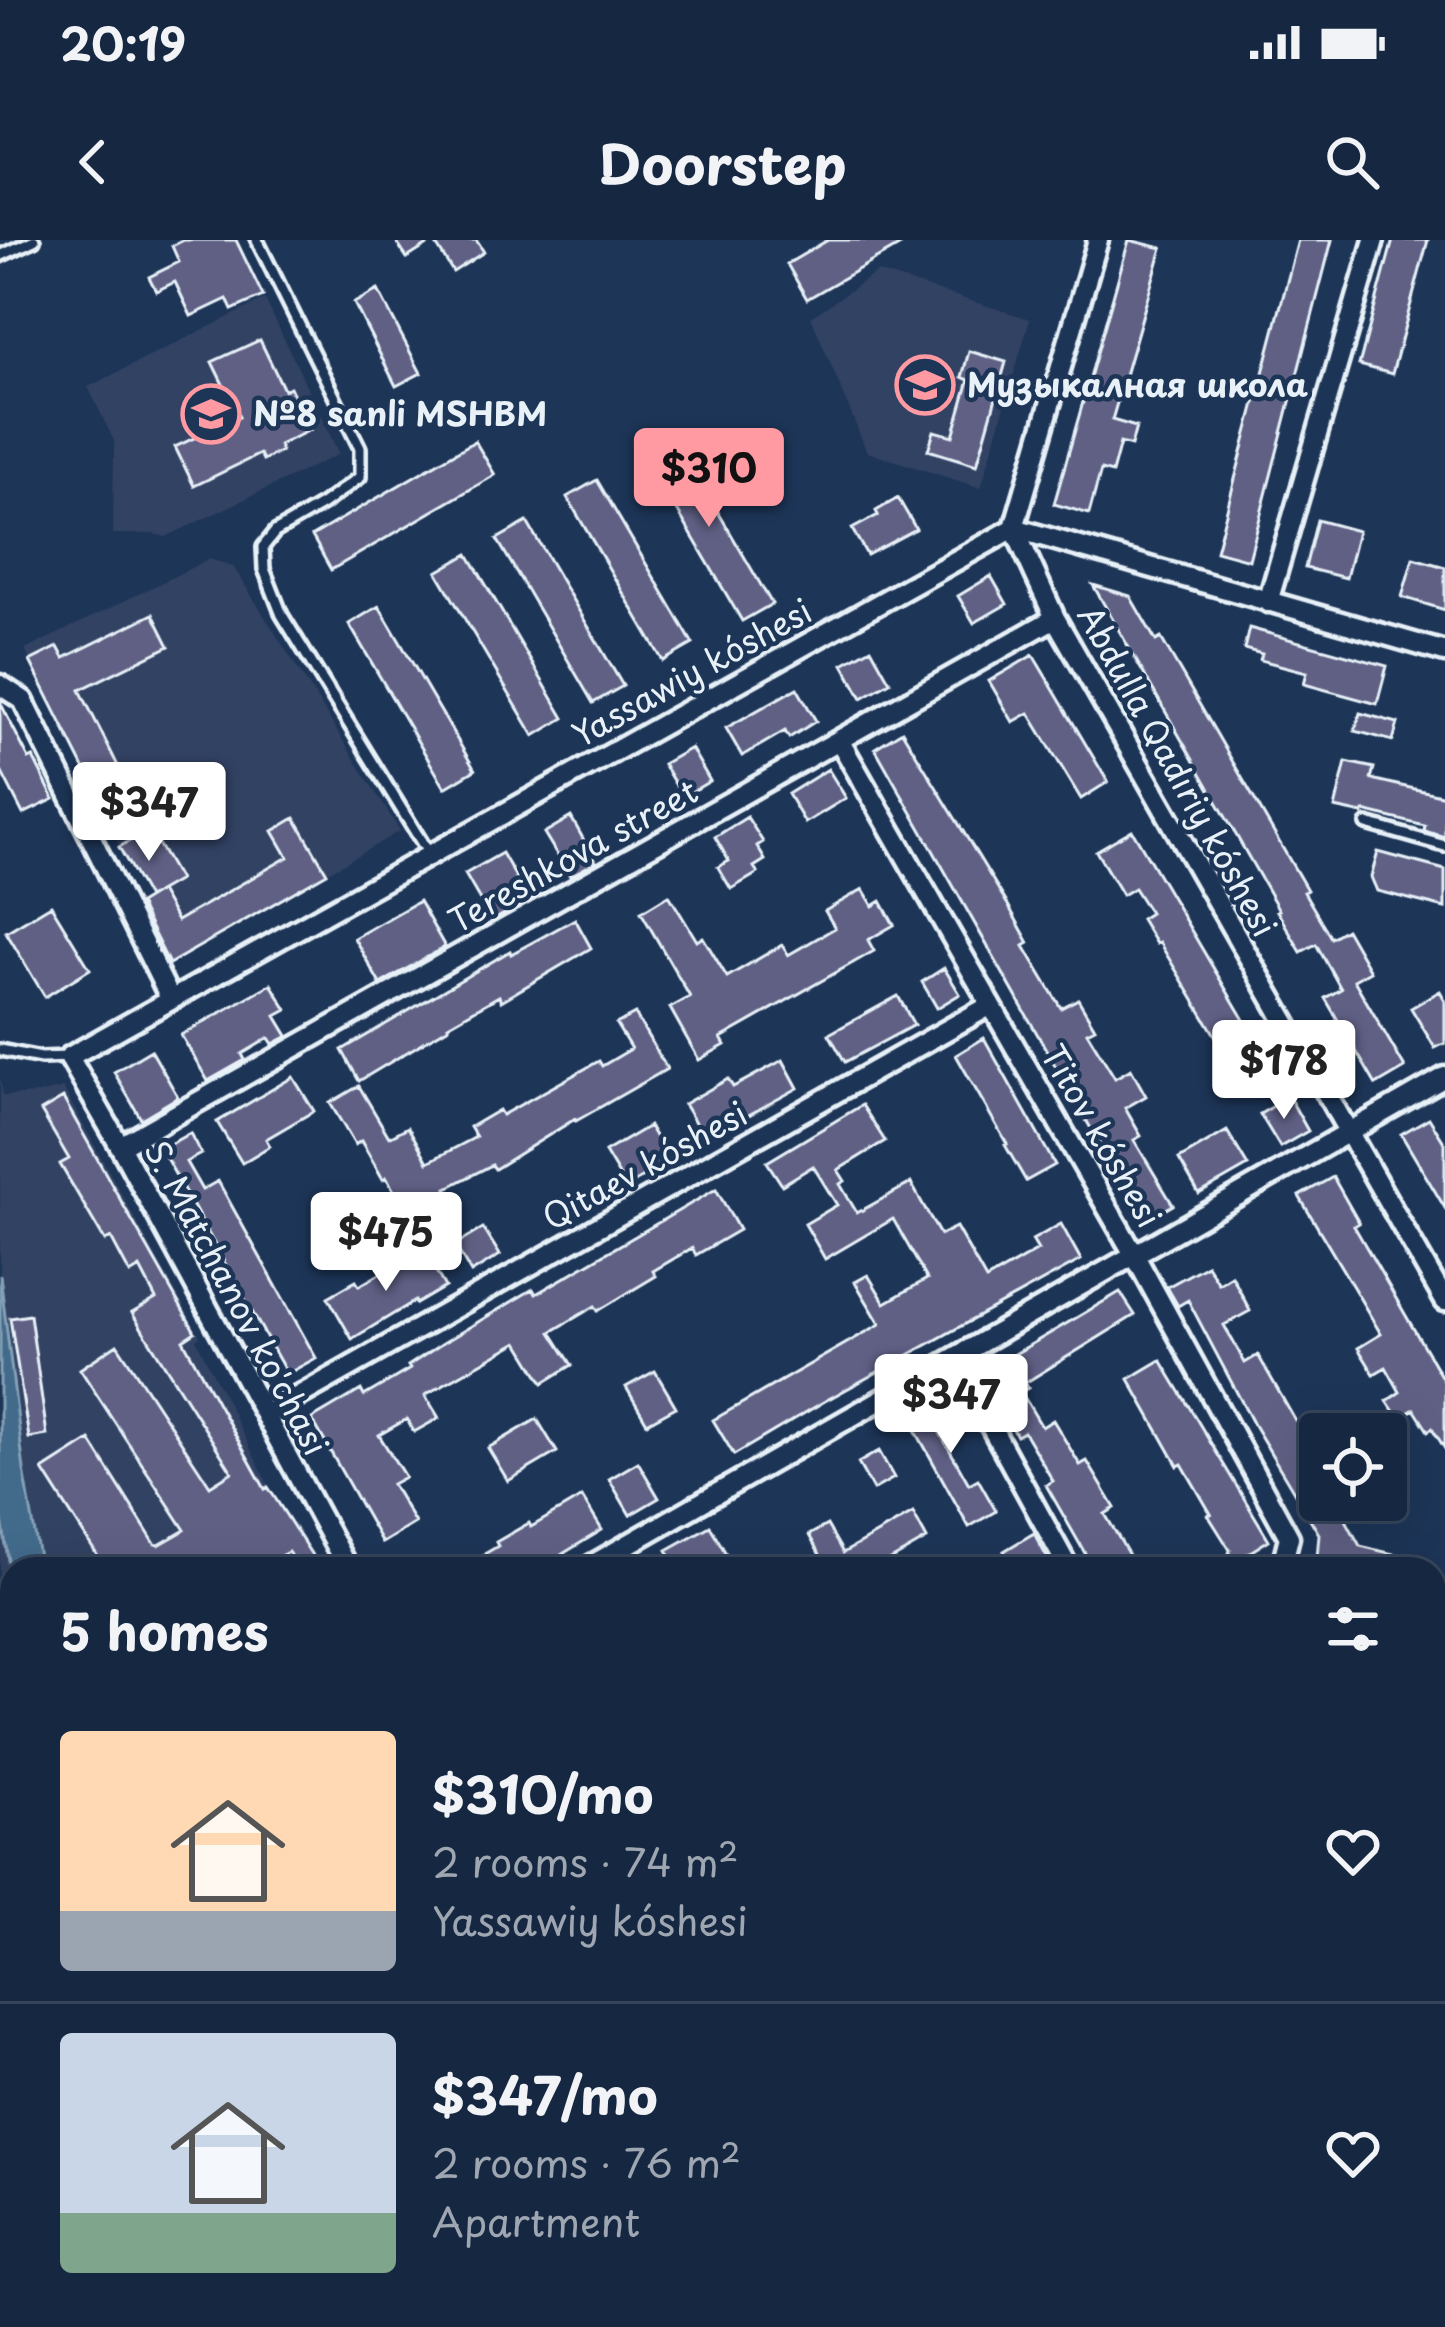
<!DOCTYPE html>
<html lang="en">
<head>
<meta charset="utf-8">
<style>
	body { margin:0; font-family:"Playpen Sans",sans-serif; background:#23344c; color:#f1f3f6; height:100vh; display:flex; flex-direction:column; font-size:45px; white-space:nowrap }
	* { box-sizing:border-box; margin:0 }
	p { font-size:39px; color:#9ea6b1 }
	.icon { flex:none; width:66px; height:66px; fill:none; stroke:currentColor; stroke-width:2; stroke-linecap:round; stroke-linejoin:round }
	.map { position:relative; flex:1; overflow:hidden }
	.side { position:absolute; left:0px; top:1317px; width:1446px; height:771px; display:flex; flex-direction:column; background:#162841; border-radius:36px 36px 0 0; box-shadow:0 12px 48px #0002,0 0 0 3px #35445a }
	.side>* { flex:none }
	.fabs { position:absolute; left:1299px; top:1173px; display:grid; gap:24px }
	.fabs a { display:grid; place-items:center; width:108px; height:108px; border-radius:12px; background:#162841; box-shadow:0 12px 48px #0002,0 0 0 3px #35445a; font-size:60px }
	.price { position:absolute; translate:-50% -102px; padding:0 27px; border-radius:12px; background:#fff; color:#222; font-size:39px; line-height:78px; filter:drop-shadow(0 3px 6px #0008) }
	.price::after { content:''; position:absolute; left:50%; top:72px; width:36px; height:27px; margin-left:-18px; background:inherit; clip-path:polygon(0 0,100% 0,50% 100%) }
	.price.selected { background:#ff9aa2; color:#111 }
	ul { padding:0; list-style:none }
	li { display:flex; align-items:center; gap:36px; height:300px; padding:0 60px }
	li+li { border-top:3px solid #35445a }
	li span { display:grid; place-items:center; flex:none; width:336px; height:240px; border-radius:12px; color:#555 }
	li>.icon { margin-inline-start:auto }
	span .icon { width:144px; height:144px; fill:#fffc; stroke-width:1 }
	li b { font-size:51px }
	h2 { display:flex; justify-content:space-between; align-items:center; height:144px; padding:0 60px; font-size:51px }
	.status { display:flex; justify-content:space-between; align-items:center; height:84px; padding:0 60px; background:#162841; direction:ltr }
	.status svg { height:33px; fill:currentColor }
	header { display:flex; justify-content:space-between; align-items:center; height:156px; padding:0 60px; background:#162841; font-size:54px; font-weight:700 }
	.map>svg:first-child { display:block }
</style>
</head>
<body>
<div class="status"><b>20:19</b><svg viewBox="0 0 49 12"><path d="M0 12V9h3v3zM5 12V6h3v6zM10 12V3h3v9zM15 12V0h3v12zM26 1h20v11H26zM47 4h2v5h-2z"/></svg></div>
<header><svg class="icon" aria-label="back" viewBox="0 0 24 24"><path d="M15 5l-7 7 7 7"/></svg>Doorstep<svg class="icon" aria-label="search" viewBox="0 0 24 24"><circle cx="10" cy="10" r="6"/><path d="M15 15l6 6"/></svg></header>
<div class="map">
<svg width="1445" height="2087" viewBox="0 0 1445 2087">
	<rect width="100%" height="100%" fill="#1d3557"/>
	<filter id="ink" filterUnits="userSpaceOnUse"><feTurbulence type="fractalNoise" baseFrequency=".00833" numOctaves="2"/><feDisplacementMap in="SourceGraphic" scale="24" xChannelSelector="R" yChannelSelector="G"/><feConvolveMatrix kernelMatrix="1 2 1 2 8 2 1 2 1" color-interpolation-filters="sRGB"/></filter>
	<g filter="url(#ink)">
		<path fill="#304264" d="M877 32 1030 79 981 248 867 212 811 77Z
			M265 59 339 214 166 297 153 294H113L114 201 88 147Z
			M209 319 233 326 400 591 168 724 135 666 148 657 119 607 98 556 25 410Z
			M0 838 3 856 38 854 63 848 200 1096 196 1099 267 1242 324 1329H12V1982L0 1974Z
			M135 2076H357L354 2087H148Z"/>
		<path fill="#426a8a" stroke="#84a0b6" stroke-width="3" d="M0 1035 24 1230 41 1329H12V1348L0 1265Z"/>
		<path fill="#5e6084" stroke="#e8f1f8" stroke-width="3" d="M184 0H236L263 56 232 70 227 59 191 76 175 42 156 51 149 37 179 22 172 6Z
			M395 0H476L484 12 453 32 434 1 407 18Z
			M828 0H909L807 59 787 24Z
			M1129 0 1162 8 1112 180 1136 187 1131 206 1120 203 1112 233 1101 230 1089 274 1054 264Z
			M1298 0H1332L1249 320 1216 311Z
			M1393 0H1428L1392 134 1359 125Z
			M378 50 421 133 396 146 354 63Z
			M260 100 284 150 290 147 310 190 279 205 281 211 263 220 260 214 194 246 175 207 239 177 212 122Z
			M969 111 1006 122 977 225 928 210 934 191 953 196 969 140 962 137Z
			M676 200 772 364 742 381 646 217Z
			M475 201 495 235 331 330 312 296Z
			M597 240 693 404 663 421 567 257Z
			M898 258 916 289 867 315 852 289 878 275 876 271Z
			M1317 280 1358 291 1346 338 1305 328Z
			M527 282 623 446 593 463 497 299Z
			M468 314 564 478 534 496 437 332Z
			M1413 318 1445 327V370L1402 357Z
			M991 336 1007 364 974 383 958 356Z
			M1093 345 1130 356 1156 401 1161 398 1307 650 1304 652 1331 698 1346 689 1370 731 1354 740 1405 828 1376 845 1325 758 1341 749 1316 704 1301 712 1277 671 1279 670Z
			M379 366 475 530 445 548 349 384Z
			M153 374 169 406 80 450 126 542 98 556 30 421 58 407 64 418Z
			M1249 388 1387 426 1377 464 1304 444 1307 432 1260 420 1262 414 1244 409Z
			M871 408 890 442 862 458 843 424Z
			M1033 415 1108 542 1081 559 1029 473 1013 482 989 441Z
			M797 448 816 481 789 498 785 491 742 516 726 488Z
			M0 462 29 519 33 517 54 559 23 574 0 529Z
			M1360 473 1398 483 1393 501 1355 491Z
			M902 491 1008 665 1029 703 1024 706 1061 768 1078 759 1095 788 1087 792 1115 838 1131 829 1146 856 1125 868 1141 896 1134 900 1173 965 1144 982 875 508Z
			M691 508 710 541 683 557 663 524Z
			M1346 522 1374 528 1371 539 1445 556V597L1424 591 1425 586 1364 571 1363 574 1335 568Z
			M828 529 846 558 805 583 788 554Z
			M571 577 596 622 570 636 544 593Z
			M747 577 763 602 757 606 765 620 754 627 758 633 731 649 718 627 729 621 715 597Z
			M295 578 327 633 169 724 139 664 160 651 177 681 288 617 273 591Z
			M150 590 179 640 148 658 119 607Z
			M1132 590 1270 824 1242 840 1159 702 1156 704 1141 679 1150 673 1134 648 1122 655 1096 611Z
			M1378 612 1445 630V668L1377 651 1371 637Z
			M502 613 529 660 492 681 465 634Z
			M863 649 873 666 881 661 894 685 868 700 874 711 721 798 725 805 699 820 670 768 690 757 641 672 669 655 697 701 703 697 727 737 782 705 788 715 835 688 825 671Z
			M419 661 445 707 380 744 354 698Z
			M51 665 90 729 45 757 6 692Z
			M575 679 591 708 501 761 499 756 448 785 449 787 359 841 342 810 510 711 511 714Z
			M944 728 960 754 937 768 922 742Z
			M271 744 287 770 276 776 288 796 273 804 269 798 242 814 245 820 208 841 181 795Z
			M1440 751 1445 760V803L1435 808 1411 768Z
			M898 756 914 785 845 822 829 794Z
			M635 774 667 829 576 881 575 879 495 929 492 925 447 948 451 954 409 977 386 937 383 939 361 901 355 905 330 863 359 846 389 897 408 887 428 922 476 897 470 887 499 870 502 875 599 821 602 826 631 809 616 784Z
			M984 798 1055 925 1026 941 1005 905 1007 904 956 815Z
			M151 810 178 857 141 879 114 832Z
			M783 820 798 848 705 899 684 864 728 839 733 847Z
			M293 837 314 871 266 899 270 906 242 923 217 882Z
			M1289 857 1308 891 1280 907 1260 874Z
			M63 858 195 1092 183 1100 265 1249 268 1247 315 1320 302 1329H299L288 1312 255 1329H106L43 1230 90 1200 155 1304 159 1305 185 1290 80 1129 117 1104 210 1246 232 1232 132 1073 156 1059 140 1028 130 1034 111 998 105 1001 60 924 69 919 41 871Z
			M862 865 885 901 838 930 845 941 840 944 857 973 911 943 940 995 956 987 986 1040 1038 1010 1032 1000 1061 984 1081 1020 825 1161 734 1215 713 1180 880 1084 855 1042 868 1035 885 1063 927 1039 893 979 825 1019 805 984 837 965 813 926 782 945 767 922Z
			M1429 878 1445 904V968L1401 894Z
			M649 886 670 921 626 947 605 912Z
			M1227 891 1248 926 1199 954 1179 919Z
			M190 893 201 914 186 922 202 950 218 941 316 1118 287 1134 161 909Z
			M1333 937 1359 983 1354 986 1445 1143V1209L1432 1188 1428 1191 1414 1169 1399 1179 1387 1161 1400 1152 1386 1127 1374 1134 1358 1108 1381 1094 1299 956Z
			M716 949 739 990 696 1015 692 1008 653 1031 656 1036 626 1054 598 1071 595 1066 551 1092 572 1125 543 1143 518 1102 425 1155 439 1178 414 1192 407 1179 379 1195 405 1237 392 1244 415 1283 382 1303 312 1179 361 1150 364 1156 410 1129 408 1126 443 1103 533 1049 536 1054Z
			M483 988 500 1015 471 1033 455 1005Z
			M424 1011 445 1047 416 1064 415 1061 352 1099 328 1057 356 1041 359 1046 390 1028 391 1031Z
			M1207 1025 1219 1044 1232 1036 1250 1071 1224 1085 1245 1123 1258 1115 1320 1224V1260H1347L1355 1276 1346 1280 1360 1306 1402 1316 1399 1329H1375L1354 1324 1353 1329H1316L1319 1294 1254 1185 1188 1060 1178 1066 1167 1047Z
			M1120 1052 1135 1075 1025 1143 1028 1148 1021 1152 1042 1187 1053 1180 1080 1225 1087 1221 1115 1268 1105 1274 1137 1329H1094L1046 1245 1053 1241 1024 1192 1017 1196 981 1134Z
			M30 1075 47 1195 29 1198 10 1078Z
			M1161 1120 1269 1300 1225 1328 1230 1310 1208 1275 1211 1274 1182 1224 1178 1226 1129 1139Z
			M655 1131 676 1167 647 1183 626 1147Z
			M955 1150 970 1176 940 1193 969 1244 978 1239 996 1271 969 1287 908 1177Z
			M537 1179 557 1212 508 1241 488 1208Z
			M879 1211 894 1238 873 1250 858 1223Z
			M638 1222 659 1258 630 1275 609 1239Z
			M582 1257 602 1290 551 1321 537 1329H459L498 1306 496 1302 529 1283 531 1287Z
			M913 1273 927 1299 875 1329H815L825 1324 809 1295 827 1285 843 1313Z
			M710 1286 735 1329H678L667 1310Z
			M1034 1293 1051 1325 1044 1329H1015L1004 1311Z"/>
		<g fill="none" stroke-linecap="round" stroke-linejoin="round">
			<defs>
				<path id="service" d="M257 0 360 208V237L323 264 275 292 263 307 264 329 282 375 429 614
					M0 16 34 0
					M1367 584 1445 606
					M0 810 41 818 69 817"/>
				<path id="minor" d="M1098 0 1014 288 1055 378 1445 1061
					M1268 362 1374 0
					M0 445 23 460 171 760
					M839 500 1135 1016 1289 1297 1281 1329
					M120 906 1055 378
					M954 1119 1069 1329
					M265 1175 991 765
					M348 1329 120 906 69 817 1014 288 1445 412
					M585 1329 1445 837
					M1434 1889 1445 1893
					M20 2087 23 2076
					M397 2087 400 2076
					M638 2087 641 2076
					M806 2087 809 2076
					M1075 2087 1078 2076"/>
				<path id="tertiary" d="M1434 1729 1445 1690
					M1335 2087 1338 2076"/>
				<path id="primary" d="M0 2029 12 2038
					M63 2076 77 2087"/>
			</defs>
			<use href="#service" stroke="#e8f1f8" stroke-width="18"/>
			<use href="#minor" stroke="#e8f1f8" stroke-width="27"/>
			<use href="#tertiary" stroke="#e8f1f8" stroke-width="33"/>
			<use href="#primary" stroke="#e8f1f8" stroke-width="39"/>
			<use href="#service" stroke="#1d3557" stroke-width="9"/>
			<use href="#minor" stroke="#1d3557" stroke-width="18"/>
			<use href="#tertiary" stroke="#1d3557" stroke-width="24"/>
			<use href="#primary" stroke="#1d3557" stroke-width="30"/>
		</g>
	</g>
	<defs>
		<symbol id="school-ring" viewBox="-11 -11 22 22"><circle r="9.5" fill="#1d3557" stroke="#ff9aa2" stroke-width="1.5"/><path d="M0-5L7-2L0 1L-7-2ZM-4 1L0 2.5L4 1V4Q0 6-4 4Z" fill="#ff9aa2"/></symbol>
	</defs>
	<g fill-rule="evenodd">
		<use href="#school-ring" x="892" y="112" width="66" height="66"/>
		<use href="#school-ring" x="178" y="141" width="66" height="66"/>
	</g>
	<g text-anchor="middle" stroke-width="9" stroke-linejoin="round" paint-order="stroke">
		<g font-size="33" font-weight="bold" fill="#e8f1f8" stroke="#1d3557" text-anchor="start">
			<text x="967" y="157">Музыкалная школа</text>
			<text x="253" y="186">№8 sanli MSHBM</text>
		</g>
		<g font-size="33" fill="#e8f1f8" stroke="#1d3557">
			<text transform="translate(692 433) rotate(-29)" y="12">Yassawiy kóshesi</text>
			<text transform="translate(1177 531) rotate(61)" y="12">Abdulla Qadıriy kóshesi</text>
			<text transform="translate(573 616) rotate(-29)" y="12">Tereshkova street</text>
			<text transform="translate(1101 896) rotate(60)" y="12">Titov kóshesi</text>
			<text transform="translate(645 926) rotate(-29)" y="12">Qitaev kóshesi</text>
			<text transform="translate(236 1058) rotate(62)" y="12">S. Matchanov ko'chasi</text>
		</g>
	</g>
</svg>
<div class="fabs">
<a><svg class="icon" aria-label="locate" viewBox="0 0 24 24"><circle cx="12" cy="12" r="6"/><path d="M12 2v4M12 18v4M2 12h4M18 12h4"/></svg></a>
</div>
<b class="price selected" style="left:709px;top:290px">$310</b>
<b class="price" style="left:149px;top:624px">$347</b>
<b class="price" style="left:1284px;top:882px">$178</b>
<b class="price" style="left:386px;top:1054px">$475</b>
<b class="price" style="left:951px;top:1216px">$347</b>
<section class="side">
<h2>5 homes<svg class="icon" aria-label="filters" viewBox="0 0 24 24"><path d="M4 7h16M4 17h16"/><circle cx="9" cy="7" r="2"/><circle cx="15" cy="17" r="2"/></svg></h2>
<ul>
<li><span style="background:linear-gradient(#ffd9b3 75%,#9aa5b1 0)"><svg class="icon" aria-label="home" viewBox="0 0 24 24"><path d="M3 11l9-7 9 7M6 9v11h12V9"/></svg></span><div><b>$310/mo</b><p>2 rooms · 74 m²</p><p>Yassawiy kóshesi</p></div><svg class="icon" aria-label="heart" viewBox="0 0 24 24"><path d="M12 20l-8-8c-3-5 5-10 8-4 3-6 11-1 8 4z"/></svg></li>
<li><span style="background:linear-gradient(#c9d6e8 75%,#7fa58c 0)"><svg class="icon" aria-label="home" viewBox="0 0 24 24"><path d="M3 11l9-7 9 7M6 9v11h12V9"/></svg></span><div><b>$347/mo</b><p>2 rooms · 76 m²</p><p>Apartment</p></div><svg class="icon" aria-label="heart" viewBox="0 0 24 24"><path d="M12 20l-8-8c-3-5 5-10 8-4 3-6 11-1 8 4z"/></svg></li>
</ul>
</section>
</div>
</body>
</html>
